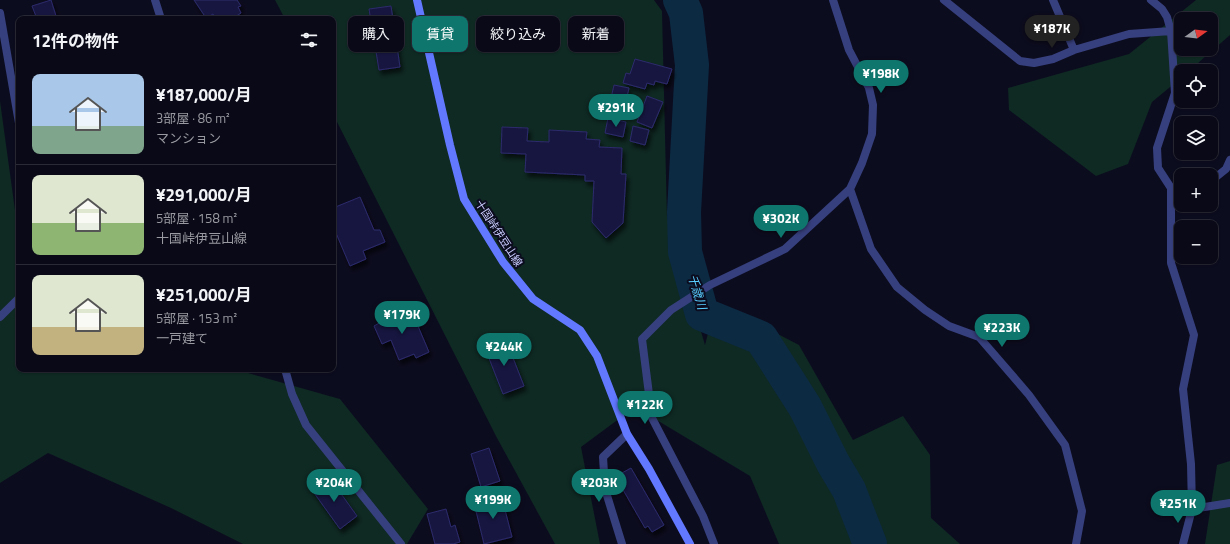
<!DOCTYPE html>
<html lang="ja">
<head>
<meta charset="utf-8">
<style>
	body { margin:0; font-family:"Titillium Web","Noto Sans JP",sans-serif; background:#171724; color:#f1f3f6; height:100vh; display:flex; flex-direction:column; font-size:15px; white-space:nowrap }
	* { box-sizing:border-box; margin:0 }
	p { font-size:13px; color:#999aa1 }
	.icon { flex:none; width:22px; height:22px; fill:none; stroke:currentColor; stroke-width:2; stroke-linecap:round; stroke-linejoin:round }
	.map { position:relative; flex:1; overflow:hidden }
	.drawer { position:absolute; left:16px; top:16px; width:320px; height:356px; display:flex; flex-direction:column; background:#090917; border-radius:8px; box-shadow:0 1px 3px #0004,0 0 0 1px #292a36 }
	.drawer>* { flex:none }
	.top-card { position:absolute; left:348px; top:16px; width:380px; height:36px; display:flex; gap:8px }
	.needle { width:26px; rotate:75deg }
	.fabs { position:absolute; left:1174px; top:12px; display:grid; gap:8px }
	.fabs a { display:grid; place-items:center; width:44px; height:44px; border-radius:8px; background:#090917; box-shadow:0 1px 3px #0004,0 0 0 1px #292a36; font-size:20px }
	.price { position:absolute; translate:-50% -34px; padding:0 9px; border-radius:14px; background:#0f766e; color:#fff; font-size:13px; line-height:26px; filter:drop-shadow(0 1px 2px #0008) }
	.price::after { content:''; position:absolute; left:50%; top:24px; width:12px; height:9px; margin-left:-6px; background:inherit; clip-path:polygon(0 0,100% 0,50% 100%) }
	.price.current { background:#222; color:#fff }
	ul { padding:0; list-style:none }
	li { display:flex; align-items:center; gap:12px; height:100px; padding:0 16px }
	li+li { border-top:1px solid #292a36 }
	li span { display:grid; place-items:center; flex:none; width:112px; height:80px; border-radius:8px; color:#555 }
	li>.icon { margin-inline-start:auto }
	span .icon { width:48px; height:48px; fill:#fffc; stroke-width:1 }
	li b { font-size:17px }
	h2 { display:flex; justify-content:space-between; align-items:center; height:48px; padding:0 16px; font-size:17px }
	.pill { padding:0 14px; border-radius:8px; background:#090917; box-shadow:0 1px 3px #0004,0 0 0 1px #292a36; font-size:14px; line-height:36px }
	.pill.current { background:#0f766e; color:#fff }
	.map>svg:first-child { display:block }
</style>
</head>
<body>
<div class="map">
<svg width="1230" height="544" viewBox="0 0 1230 544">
	<defs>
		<filter id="shadow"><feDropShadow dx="2.5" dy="4.5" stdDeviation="2" flood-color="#0009"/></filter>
	</defs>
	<rect width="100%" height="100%" fill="#0c0c1f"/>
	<path fill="#0f2923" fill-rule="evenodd" d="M275 0H654L662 11 667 217 705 345 716 302 799 345 853 440 903 416 930 455 931 518 960 544H779L750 476 635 407 581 447 600 544H555L497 438 333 114V19H285Z
		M1196 0H1230V35L1189 71H1181V78L1152 102 1128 164 1096 176 1009 110 1008 88 1129 54ZM1181 19H1211V49H1181Z
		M0 101 19 239V369H234L340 399 428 509 407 544H243L171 508 48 453 0 483Z
		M1230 461V544H1205L1217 465Z"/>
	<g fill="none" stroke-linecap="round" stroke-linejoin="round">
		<path stroke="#0c2b43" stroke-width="34" d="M680 0 686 13 692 65 684 212 685 252 702 314 761 338 805 407 833 463 849 490 870 544"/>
	</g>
	<path fill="#191840" stroke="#2c2a6c" filter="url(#shadow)" d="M51 0 57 19H37L32 6Z
		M194 0H237L241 6 238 7 241 13 232 19H216L213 14 206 18Z
		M391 6 400 67 379 70 369 9Z
		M635 59 672 69 667 84 655 81 654 85 647 83 645 89 623 83 626 73 630 74Z
		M614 85 629 88 626 101 611 98Z
		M647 96 663 102 652 128 637 122Z
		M608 118 626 122 623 137 605 133Z
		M633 126 649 130 645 145 630 141Z
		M502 127 528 128 527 141 549 142V130L587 132 586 139 600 140 599 147 622 148 621 174H626L623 223 606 238 592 222 594 181H585V175L525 172 526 154 501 153Z
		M360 197 374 230H380L385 242 363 251 366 259 350 266 333 226V208Z
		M403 309 408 322 415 319 429 352 416 358 414 354 399 360 391 340 382 344 374 326 381 322 380 319Z
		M506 340 524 386 503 394 485 348Z
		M489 448 500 481 481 487 471 454Z
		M631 468 664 525 652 532 648 526 645 528 622 488 626 485 620 474Z
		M329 477 357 516 340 529 312 490Z
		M492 494 494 504 503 502 512 537 484 544 475 507 482 505 480 497Z
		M446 509 451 527 455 525 460 542 453 544H435L427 514Z"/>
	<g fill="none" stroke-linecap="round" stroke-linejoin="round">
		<path stroke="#37407e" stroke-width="8" d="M155 0 161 19
			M944 0 1020 61 1034 63 1053 59 1074 50 1129 34 1171 31
			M1053 0 1074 50
			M1151 0 1162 9 1167 17 1171 31 1175 93 1157 148 1158 168 1171 188V263L1194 335 1183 389 1191 464 1192 509 1183 544
			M0 13 19 123
			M1211 181 1226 169 1230 160
			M1171 188 1181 189
			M850 189 871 249 897 287 925 310 949 326 979 337 1029 395 1065 445 1082 511 1076 544
			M0 317 19 298
			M285 369 292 394 306 425 401 544
			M1192 509 1230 503
			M622 544 605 489 603 457 627 434
			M714 544 703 516 652 418 642 339 671 310 710 285 785 249 850 189 862 163 872 134 873 105 869 88 849 50 833 0"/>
		<path stroke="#6178ff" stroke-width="8" d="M417 0 450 145 464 199 503 262 533 299 580 330 597 356 627 434 649 469 690 544"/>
	</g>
	<g text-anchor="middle" stroke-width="4" stroke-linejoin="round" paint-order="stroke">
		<g font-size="11" fill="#cacdff" stroke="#0c0c1f">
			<text transform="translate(499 233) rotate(57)" y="4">十国峠伊豆山線</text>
		</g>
		<g font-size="12" font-style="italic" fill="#58ceff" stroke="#0c0c1f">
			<text transform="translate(697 292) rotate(73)" y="4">千歳川</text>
		</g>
	</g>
</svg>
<div class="fabs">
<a><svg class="needle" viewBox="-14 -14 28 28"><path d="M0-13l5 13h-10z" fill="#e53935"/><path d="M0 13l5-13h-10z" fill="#999aa1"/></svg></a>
<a><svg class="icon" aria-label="locate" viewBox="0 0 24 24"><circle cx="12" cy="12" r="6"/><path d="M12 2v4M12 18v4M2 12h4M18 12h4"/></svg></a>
<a><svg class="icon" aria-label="layers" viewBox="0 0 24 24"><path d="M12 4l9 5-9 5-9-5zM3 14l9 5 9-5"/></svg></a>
<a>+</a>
<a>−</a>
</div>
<b class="price current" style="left:1052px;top:49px">¥187K</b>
<b class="price" style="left:881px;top:94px">¥198K</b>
<b class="price" style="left:616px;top:128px">¥291K</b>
<b class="price" style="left:781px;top:239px">¥302K</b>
<b class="price" style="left:402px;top:335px">¥179K</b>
<b class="price" style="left:1002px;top:348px">¥223K</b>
<b class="price" style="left:504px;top:367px">¥244K</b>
<b class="price" style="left:645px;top:425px">¥122K</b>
<b class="price" style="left:334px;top:503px">¥204K</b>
<b class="price" style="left:599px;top:503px">¥203K</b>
<b class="price" style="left:493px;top:520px">¥199K</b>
<b class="price" style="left:1178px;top:524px">¥251K</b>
<div class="top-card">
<a class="pill">購入</a>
<a class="pill current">賃貸</a>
<a class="pill">絞り込み</a>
<a class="pill">新着</a>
</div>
<section class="drawer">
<h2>12件の物件<svg class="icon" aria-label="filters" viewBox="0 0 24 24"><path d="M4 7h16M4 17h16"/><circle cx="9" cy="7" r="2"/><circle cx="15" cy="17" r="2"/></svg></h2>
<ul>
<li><span style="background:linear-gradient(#a9c7e8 65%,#7fa58c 0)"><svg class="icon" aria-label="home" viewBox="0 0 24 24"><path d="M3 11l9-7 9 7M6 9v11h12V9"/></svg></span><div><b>¥187,000/月</b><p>3部屋 · 86 m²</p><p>マンション</p></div></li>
<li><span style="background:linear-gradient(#dfe7d0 60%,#8fb573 0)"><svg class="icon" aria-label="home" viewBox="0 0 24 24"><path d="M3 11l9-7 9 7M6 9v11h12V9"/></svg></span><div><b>¥291,000/月</b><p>5部屋 · 158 m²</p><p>十国峠伊豆山線</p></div></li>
<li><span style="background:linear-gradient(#dfe7d0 65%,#c2b280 0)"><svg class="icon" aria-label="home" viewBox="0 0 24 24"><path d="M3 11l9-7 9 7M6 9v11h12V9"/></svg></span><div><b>¥251,000/月</b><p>5部屋 · 153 m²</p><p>一戸建て</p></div></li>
</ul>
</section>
</div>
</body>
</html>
